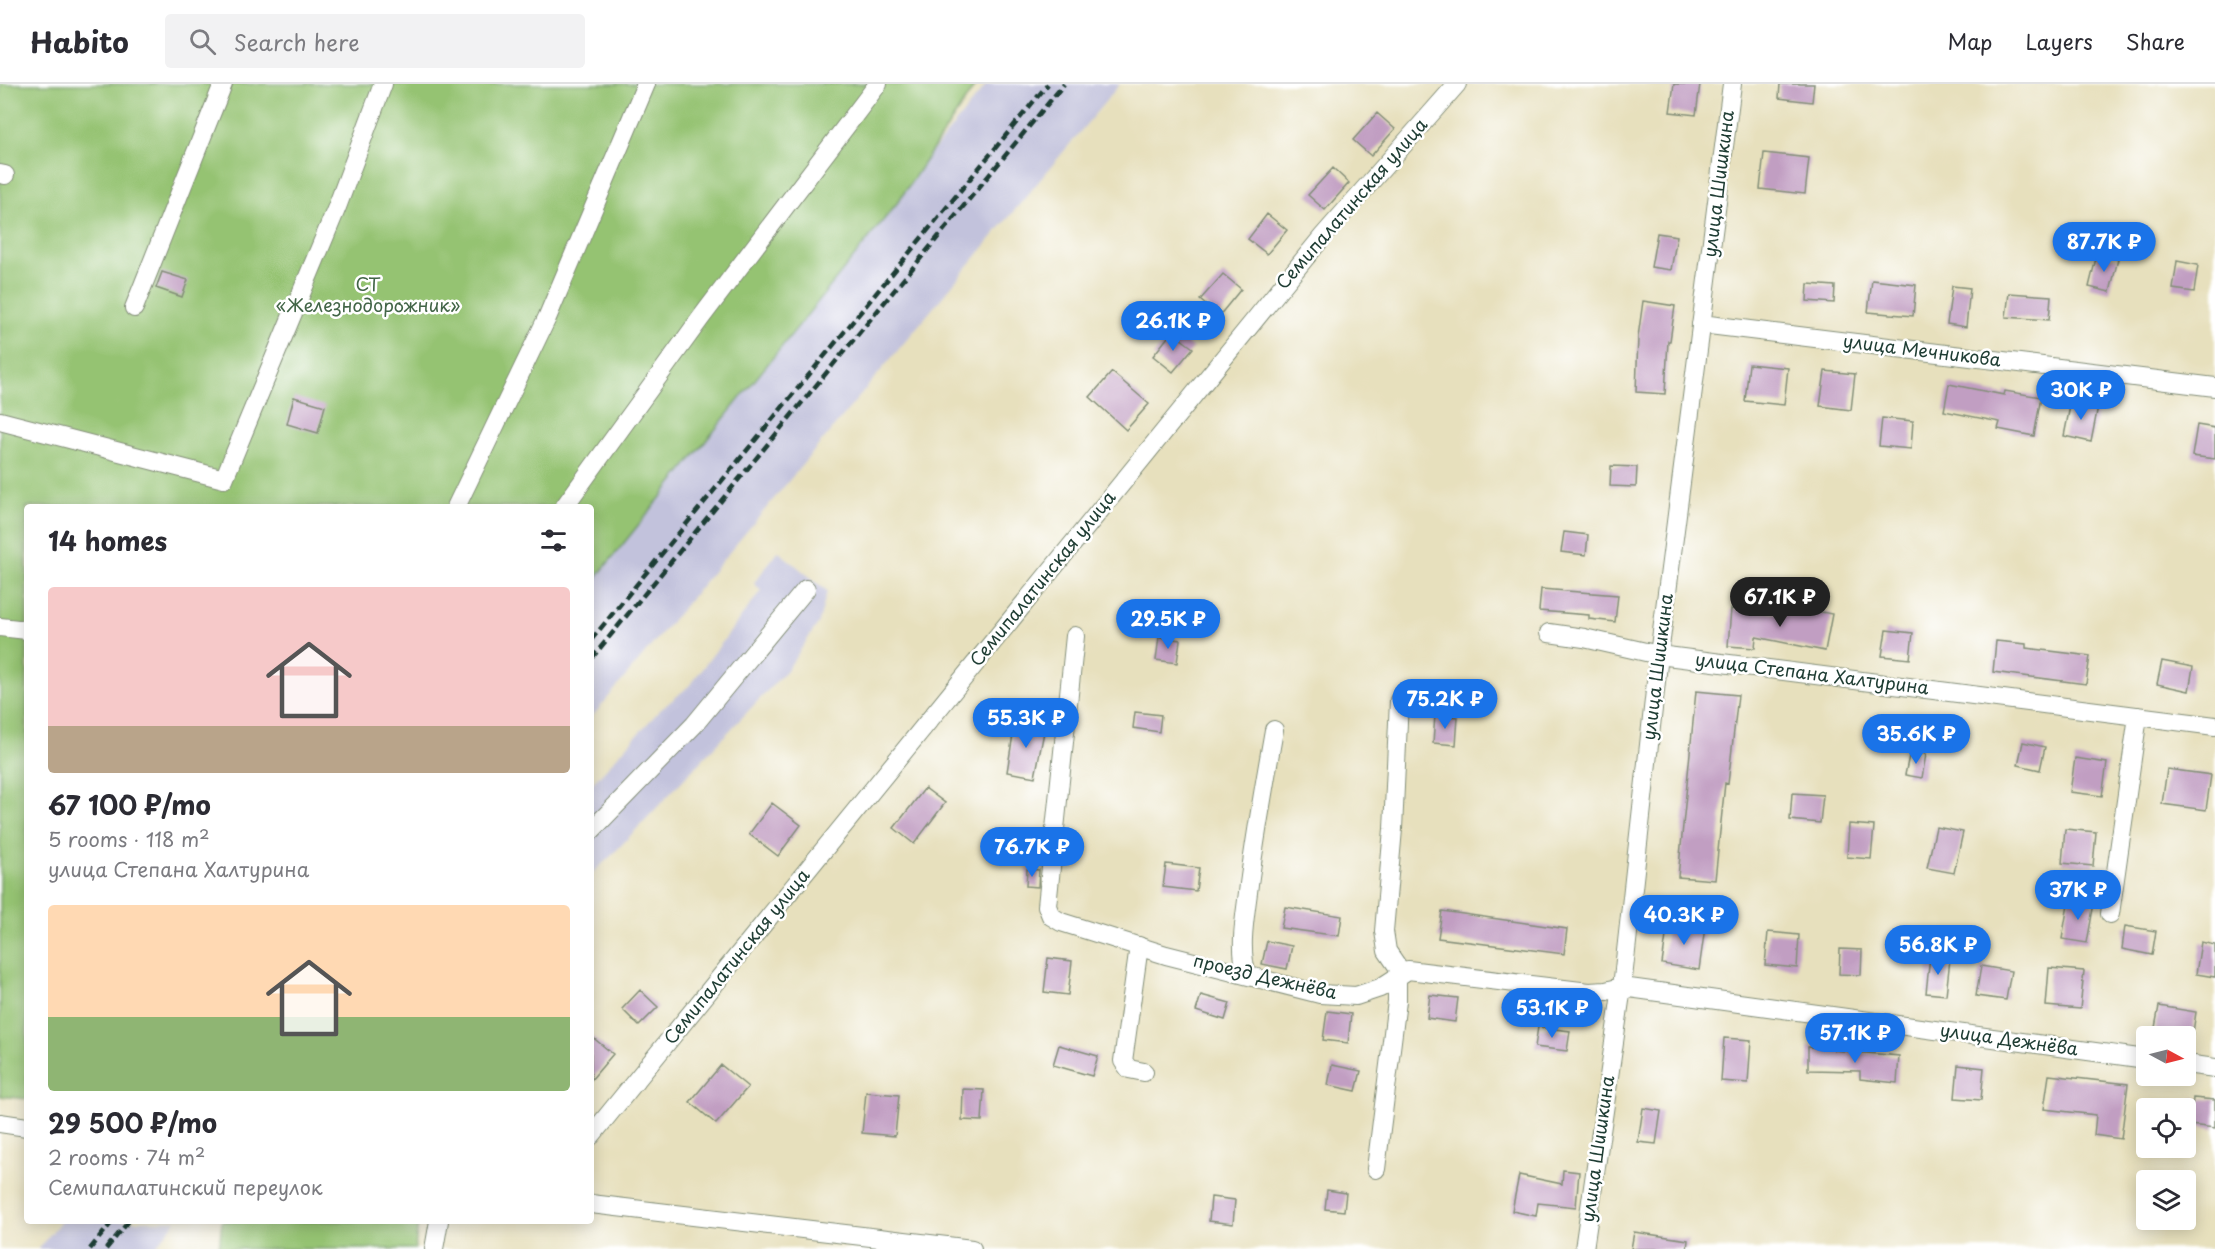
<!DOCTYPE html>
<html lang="en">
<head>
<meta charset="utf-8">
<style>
	body { margin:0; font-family:"Playpen Sans",sans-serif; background:#f2f2f3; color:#2b2b33; height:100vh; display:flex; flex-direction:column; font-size:22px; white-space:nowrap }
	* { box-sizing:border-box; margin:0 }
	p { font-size:20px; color:#7c7c81 }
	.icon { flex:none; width:33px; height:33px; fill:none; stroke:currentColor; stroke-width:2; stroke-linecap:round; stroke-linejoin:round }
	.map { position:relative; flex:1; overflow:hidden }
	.sheet { position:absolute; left:24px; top:420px; width:570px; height:720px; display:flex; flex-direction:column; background:#fff; border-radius:6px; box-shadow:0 3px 15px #0003 }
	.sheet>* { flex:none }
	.needle { width:39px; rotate:97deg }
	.fabs { position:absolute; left:2136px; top:942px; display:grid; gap:12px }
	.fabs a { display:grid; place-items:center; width:60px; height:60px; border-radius:6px; background:#fff; box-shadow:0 3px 15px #0003; font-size:30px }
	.price { position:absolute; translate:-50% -51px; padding:0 14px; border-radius:21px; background:#1a73e8; color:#fff; font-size:20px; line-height:39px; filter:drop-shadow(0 2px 3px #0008) }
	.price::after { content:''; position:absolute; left:50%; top:36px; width:18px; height:14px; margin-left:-9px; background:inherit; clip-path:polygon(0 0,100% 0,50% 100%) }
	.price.on { background:#222; color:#fff }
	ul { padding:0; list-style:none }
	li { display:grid; align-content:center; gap:12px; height:318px; padding:0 24px }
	li span { display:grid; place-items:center; height:186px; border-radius:6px; color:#555 }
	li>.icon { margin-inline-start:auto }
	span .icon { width:108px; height:108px; fill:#fffc; stroke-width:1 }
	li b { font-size:26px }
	h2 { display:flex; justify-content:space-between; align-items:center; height:72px; padding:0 24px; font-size:26px }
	header { display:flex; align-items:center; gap:36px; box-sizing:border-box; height:84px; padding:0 30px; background:#fff; border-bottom:2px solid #e1e1e2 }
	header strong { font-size:28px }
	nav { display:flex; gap:33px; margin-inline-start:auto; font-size:21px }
	.search { width:420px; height:54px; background:#f2f2f3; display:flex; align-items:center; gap:15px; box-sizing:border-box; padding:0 21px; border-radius:6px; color:#7c7c81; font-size:22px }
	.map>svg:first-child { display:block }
</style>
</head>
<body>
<header>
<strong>Habito</strong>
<div class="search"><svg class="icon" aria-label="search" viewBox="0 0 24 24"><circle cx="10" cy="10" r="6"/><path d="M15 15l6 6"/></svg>Search here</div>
<nav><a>Map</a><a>Layers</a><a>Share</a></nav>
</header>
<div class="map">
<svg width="2215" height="1165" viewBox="0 0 2215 1165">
	<rect width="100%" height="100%" fill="#fff"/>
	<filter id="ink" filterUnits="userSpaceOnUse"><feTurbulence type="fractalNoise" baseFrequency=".0167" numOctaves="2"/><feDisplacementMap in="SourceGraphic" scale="12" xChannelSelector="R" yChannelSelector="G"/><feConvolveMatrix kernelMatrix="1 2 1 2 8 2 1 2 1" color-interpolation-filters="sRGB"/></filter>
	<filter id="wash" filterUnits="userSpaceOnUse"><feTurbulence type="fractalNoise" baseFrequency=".008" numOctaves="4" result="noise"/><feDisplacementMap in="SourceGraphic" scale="24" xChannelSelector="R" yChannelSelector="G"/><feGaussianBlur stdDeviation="1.35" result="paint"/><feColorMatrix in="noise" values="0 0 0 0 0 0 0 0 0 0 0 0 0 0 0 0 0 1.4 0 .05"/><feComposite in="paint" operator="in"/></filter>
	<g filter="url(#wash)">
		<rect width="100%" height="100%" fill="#e7e0bd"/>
		<path fill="#c2c2dc" d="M987 0H1120L591 634V491Z
			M778 467 827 507 819 538 787 586 612 771 591 790V701L659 627 689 602 761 507 754 499Z
			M61 1137H176L153 1165H38Z"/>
		<path fill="#95c372" stroke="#5a8053" stroke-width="1.5" d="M0 0H976L898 118 591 500V423H27V1015L0 1012Z
			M222 1137H418L415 1165H219Z"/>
		<g id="blocks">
			<path fill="#c19ec2" d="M1674 0H1700L1696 31 1670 28Z
				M1780 0H1814L1812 18 1779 14Z
				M1377 29 1395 45 1371 72 1353 56Z
				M1764 69 1809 74 1805 110 1760 105Z
				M1333 84 1349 99 1325 126 1308 111Z
				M1267 130 1287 146 1267 170 1248 155Z
				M1657 149 1677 152 1671 186 1651 183Z
				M2097 170 2118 175 2110 208 2089 203Z
				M2177 177 2198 181 2194 208 2173 205Z
				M162 188 188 196 182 213 156 204Z
				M1223 190 1241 205 1219 232 1200 216Z
				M1872 196 1916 201 1913 232 1868 228Z
				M1808 200 1835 202 1834 219 1807 217Z
				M1952 202 1970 204 1966 243 1947 240Z
				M2009 209 2051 212 2049 236 2006 233Z
				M1643 217 1675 222 1670 257H1668L1665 310 1636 308 1638 253Z
				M1172 248 1193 264 1173 288 1153 272Z
				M1749 280 1788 284 1784 321 1745 317Z
				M1825 287 1855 290 1851 326 1820 322Z
				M1112 288 1149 320 1126 346 1090 313Z
				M1949 300 2004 311 2005 307 2041 313 2034 352 1998 345 2000 338 1944 327Z
				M294 313 325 322 318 349 287 340Z
				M2071 317 2098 322 2091 358 2064 352Z
				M1882 334 1913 337 1911 365 1879 362Z
				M2197 341 2215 344V375L2192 372Z
				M1611 382 1637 383 1636 403 1610 402Z
				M1564 448 1588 451 1586 471 1561 468Z
				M1541 505 1618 511 1615 538 1589 535V531L1539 527Z
				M1785 521 1832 530 1825 567 1756 553 1755 564 1728 562 1731 525 1783 529Z
				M1886 546 1913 549 1910 575 1882 572Z
				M1159 553 1180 556 1177 579 1156 576Z
				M1996 557 2026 560V564L2090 572 2086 600 1993 588Z
				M2162 577 2193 583 2189 607 2157 600Z
				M1696 607 1738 611 1728 700 1725 699 1715 796 1678 793Z
				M1135 628 1161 631 1159 648 1133 644Z
				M1435 631 1458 633 1456 661 1433 659Z
				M1015 638 1045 643 1035 693 1007 688Z
				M2023 658 2045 663 2040 686 2018 681Z
				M1910 667 1926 670 1922 694 1905 691Z
				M2075 674 2107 679 2102 712 2070 708Z
				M2167 685 2211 691 2206 726 2162 720Z
				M925 704 945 719 914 760 894 744Z
				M1792 709 1823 711 1820 739 1790 736Z
				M772 719 801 741 778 772 749 750Z
				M1849 740 1874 742 1871 775 1847 773Z
				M1936 743 1963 748 1954 789 1927 784Z
				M2065 745 2096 748 2093 782 2062 779Z
				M1166 780 1199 784 1196 807 1163 803Z
				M1027 785 1039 786 1038 803 1026 802Z
				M2069 815 2094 819 2087 859 2062 855Z
				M1285 823 1342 832 1339 852 1281 844Z
				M1442 827 1567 845 1564 870 1438 854Z
				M1668 838 1705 843 1699 886 1662 880Z
				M2125 842 2156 847 2152 871 2122 865Z
				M1768 848 1799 851 1797 884 1765 881Z
				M1267 857 1292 862 1287 885 1262 880Z
				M2201 858 2215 861V893L2196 890Z
				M1840 865 1862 866 1861 891 1839 890Z
				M1930 872 1950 875 1946 911 1926 909Z
				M1048 874 1072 877 1068 911 1044 908Z
				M1981 882 2011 887 2006 916 1976 912Z
				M2049 884 2084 887 2080 925 2046 922Z
				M640 906 658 923 639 942 622 925Z
				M1201 911 1230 919 1225 936 1196 927Z
				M1430 911 1458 914 1455 938 1427 934Z
				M2159 922 2196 928 2192 955 2186 954V952L2154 949Z
				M1327 927 1351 930 1348 959 1323 956Z
				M1538 943 1570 947 1567 967 1535 963Z
				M591 952 613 970 591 996Z
				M1724 954 1751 956 1748 999 1721 997Z
				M1059 961 1098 972 1092 992 1053 981Z
				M1808 963 1834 964V966L1899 972 1897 999 1860 995V987L1808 986Z
				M721 981 748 1003 716 1040 690 1018Z
				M1332 981 1361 987 1356 1007 1328 1001Z
				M1958 981 1984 984 1981 1016 1955 1014Z
				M2049 991 2128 1000 2121 1055 2094 1051 2096 1031 2044 1025Z
				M963 1005 984 1006 982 1037 962 1036Z
				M866 1008 899 1011 895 1052 862 1049Z
				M2193 1014 2215 1016V1044L2190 1041Z
				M1643 1024 1661 1027 1656 1060 1638 1058Z
				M1563 1086 1579 1088 1576 1123 1538 1119 1536 1132 1512 1127 1519 1091 1562 1100Z
				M1327 1106 1346 1109 1344 1127 1325 1125Z
				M1211 1113 1235 1116 1233 1140 1209 1137Z
				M1634 1148 1688 1156 1687 1165H1631Z"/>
		</g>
	</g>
	<g filter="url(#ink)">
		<use href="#blocks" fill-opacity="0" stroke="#838e78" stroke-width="1.5"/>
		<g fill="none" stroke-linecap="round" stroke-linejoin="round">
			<defs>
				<path id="minor" d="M0 90 5 91
					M134 224 223 0
					M1701 240 2215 303
					M0 337 224 395 337 123 383 0
					M456 423 547 234 646 0
					M564 423 700 235 878 0
					M0 543 27 546
					M1549 549 1584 554 1659 571 2215 642
					M1075 552 1047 822 1051 832 1061 838 1166 871 1320 910 1356 912 1380 904 1408 886 1589 908 1606 907 1622 903 2146 975
					M1399 617 1393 745 1384 847 1387 867 1402 889
					M591 747 694 641 806 505
					M2110 830 2138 632
					M1139 862 1123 977 1129 985 1144 988
					M1247 891C1238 862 1246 829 1249 800 1256 748 1265 697 1274 646
					M2186 980 2215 984
					M0 1039 27 1043
					M591 1052 1323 152 1457 0
					M1376 1085 1397 917V893
					M591 1120 972 1165
					M434 1165 439 1137
					M1584 1165 1622 903 1659 571 1732 0"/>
			</defs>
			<use href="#minor" stroke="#838e78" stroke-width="20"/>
			<use href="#minor" stroke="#fff" stroke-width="18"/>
			<path stroke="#1f3d34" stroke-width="4.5" stroke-dasharray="9 4.5" stroke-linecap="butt" d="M591 556 1048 0
				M591 575 1064 0
				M90 1165 113 1137
				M106 1165 129 1137"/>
		</g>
	</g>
	<g text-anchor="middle" stroke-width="5" stroke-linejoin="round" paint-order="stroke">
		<g font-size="18" fill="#1f3d34" stroke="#fff">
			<text transform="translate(1719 100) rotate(-83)" y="6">улица Шишкина</text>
			<text transform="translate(1352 120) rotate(-49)" y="6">Семипалатинская улица</text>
			<text transform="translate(1922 267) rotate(7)" y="6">улица Мечникова</text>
			<text transform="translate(1043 495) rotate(-51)" y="6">Семипалатинская улица</text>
			<text transform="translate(1658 583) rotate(-83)" y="6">улица Шишкина</text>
			<text transform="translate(1812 590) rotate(7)" y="6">улица Степана Халтурина</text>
			<text transform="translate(737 873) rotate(-51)" y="6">Семипалатинская улица</text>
			<text transform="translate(1265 893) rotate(13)" y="6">проезд Дежнёва</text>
			<text transform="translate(2009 956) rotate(8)" y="6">улица Дежнёва</text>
			<text transform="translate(1598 1065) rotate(-82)" y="6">улица Шишкина</text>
		</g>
		<g font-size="18" fill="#426547" stroke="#fff">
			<text x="368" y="207">СТ<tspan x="368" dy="21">«Железнодорожник»</tspan></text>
		</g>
	</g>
</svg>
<div class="fabs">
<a><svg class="needle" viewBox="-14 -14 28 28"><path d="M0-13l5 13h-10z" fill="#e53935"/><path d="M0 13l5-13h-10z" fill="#7c7c81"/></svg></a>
<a><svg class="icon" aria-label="locate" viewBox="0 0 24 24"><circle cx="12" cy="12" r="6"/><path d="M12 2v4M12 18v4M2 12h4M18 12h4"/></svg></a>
<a><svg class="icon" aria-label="layers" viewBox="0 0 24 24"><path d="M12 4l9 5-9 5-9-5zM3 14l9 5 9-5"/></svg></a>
</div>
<b class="price" style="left:2104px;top:189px">87.7K ₽</b>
<b class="price" style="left:1173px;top:268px">26.1K ₽</b>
<b class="price" style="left:2081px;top:337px">30K ₽</b>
<b class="price on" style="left:1780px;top:544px">67.1K ₽</b>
<b class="price" style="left:1168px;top:566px">29.5K ₽</b>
<b class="price" style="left:1445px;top:646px">75.2K ₽</b>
<b class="price" style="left:1026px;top:665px">55.3K ₽</b>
<b class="price" style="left:1916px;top:681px">35.6K ₽</b>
<b class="price" style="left:1032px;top:794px">76.7K ₽</b>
<b class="price" style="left:2078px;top:837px">37K ₽</b>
<b class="price" style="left:1684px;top:862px">40.3K ₽</b>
<b class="price" style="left:1938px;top:892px">56.8K ₽</b>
<b class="price" style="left:1552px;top:955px">53.1K ₽</b>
<b class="price" style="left:1855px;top:980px">57.1K ₽</b>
<section class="sheet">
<h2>14 homes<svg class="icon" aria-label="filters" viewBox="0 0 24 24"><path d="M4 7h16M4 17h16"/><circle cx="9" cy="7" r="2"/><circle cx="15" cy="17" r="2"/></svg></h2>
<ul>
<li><span style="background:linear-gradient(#f6c9c9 75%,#b9a48a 0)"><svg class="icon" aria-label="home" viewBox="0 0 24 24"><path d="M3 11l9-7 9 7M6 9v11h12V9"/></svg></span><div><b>67 100 ₽/mo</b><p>5 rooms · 118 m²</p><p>улица Степана Халтурина</p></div></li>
<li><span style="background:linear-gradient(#ffd9b3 60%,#8fb573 0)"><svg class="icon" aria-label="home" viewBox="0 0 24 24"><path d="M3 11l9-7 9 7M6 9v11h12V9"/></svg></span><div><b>29 500 ₽/mo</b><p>2 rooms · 74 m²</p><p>Семипалатинский переулок</p></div></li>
</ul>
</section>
</div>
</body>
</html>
